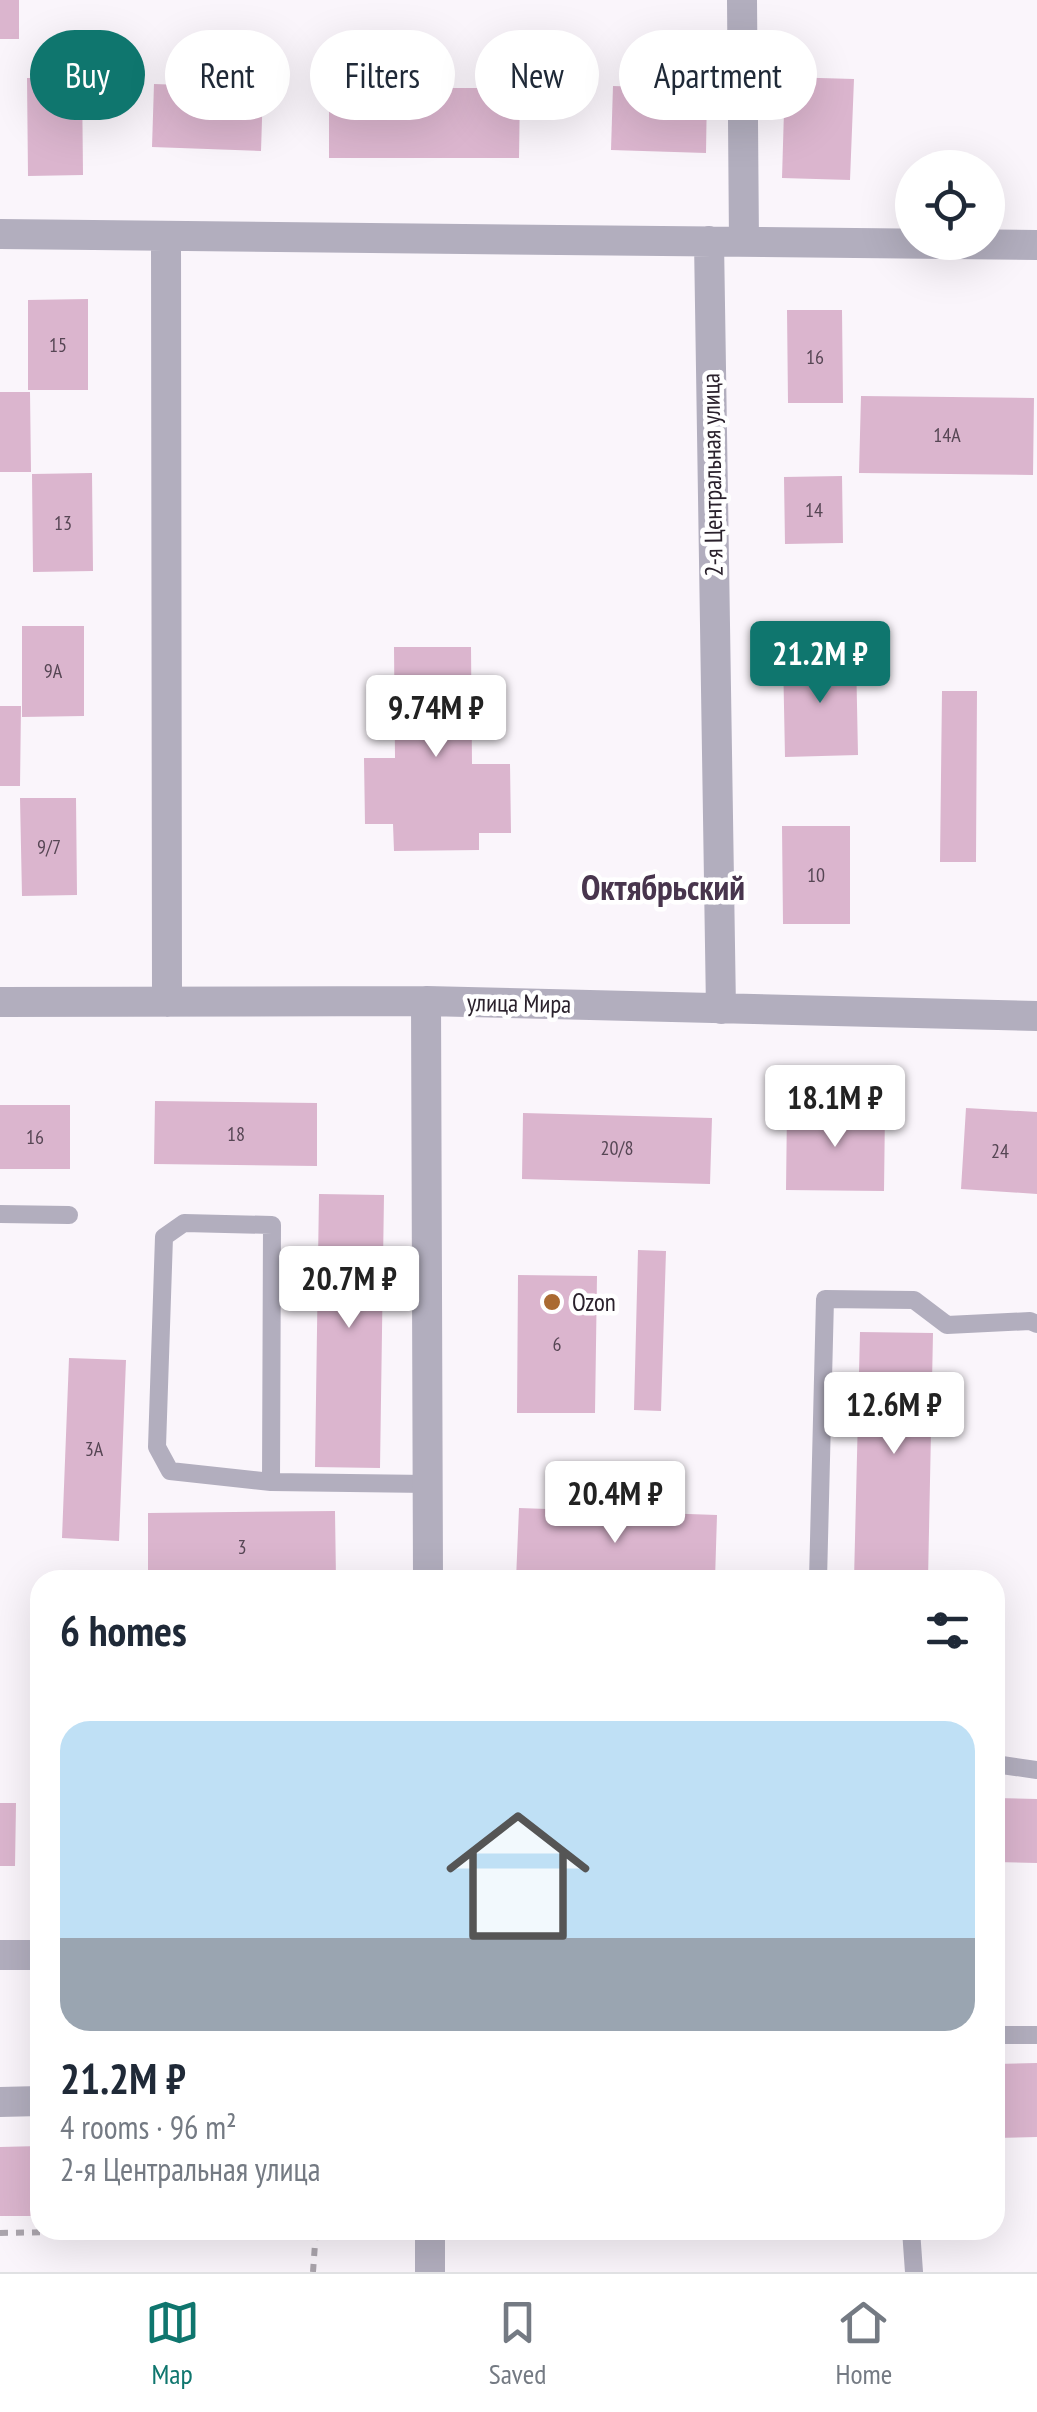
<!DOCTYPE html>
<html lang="en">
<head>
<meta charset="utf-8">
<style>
	body { margin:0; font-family:"PT Sans Narrow",sans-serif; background:#f6f6f7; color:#1f2937; height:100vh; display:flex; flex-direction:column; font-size:38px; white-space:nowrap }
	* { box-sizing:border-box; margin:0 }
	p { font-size:32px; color:#747a83 }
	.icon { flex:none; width:55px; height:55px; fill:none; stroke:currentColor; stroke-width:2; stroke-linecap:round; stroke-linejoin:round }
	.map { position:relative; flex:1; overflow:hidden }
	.sheet { position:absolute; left:30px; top:1570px; width:975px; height:670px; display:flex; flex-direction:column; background:#fff; border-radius:30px; box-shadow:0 10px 40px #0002 }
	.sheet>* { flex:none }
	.banner { position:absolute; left:30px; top:30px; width:978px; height:90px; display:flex; gap:20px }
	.tools { position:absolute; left:895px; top:150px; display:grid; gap:20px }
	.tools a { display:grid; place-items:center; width:110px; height:110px; border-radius:50%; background:#fff; box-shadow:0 10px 40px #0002; font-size:50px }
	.price { position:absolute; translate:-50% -85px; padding:0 22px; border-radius:10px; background:#fff; color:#222; font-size:32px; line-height:65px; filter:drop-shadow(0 2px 5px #0008) }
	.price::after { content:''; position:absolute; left:50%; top:60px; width:30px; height:22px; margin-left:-15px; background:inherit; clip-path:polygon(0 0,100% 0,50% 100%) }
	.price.on { background:#0f766e; color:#fff }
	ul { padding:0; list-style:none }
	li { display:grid; align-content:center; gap:20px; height:530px; padding:0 30px }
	li span { display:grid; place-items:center; height:310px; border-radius:30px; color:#555 }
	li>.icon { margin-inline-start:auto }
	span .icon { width:180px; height:180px; fill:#fffc; stroke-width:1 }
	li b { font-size:42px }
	h2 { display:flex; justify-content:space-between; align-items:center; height:120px; padding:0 30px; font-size:42px }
	.pill { padding:0 35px; border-radius:45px; background:#fff; box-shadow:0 10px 40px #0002; font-size:35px; line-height:90px }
	.pill.on { background:#0f766e; color:#fff }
	.menu { display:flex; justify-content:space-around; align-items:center; height:140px; border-top:2px solid #e0e1e3; background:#fff; font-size:28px; color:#747a83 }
	.menu a { display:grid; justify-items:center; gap:5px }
	.menu .on { color:#0f766e }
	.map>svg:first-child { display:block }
</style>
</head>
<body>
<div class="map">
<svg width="1037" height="2272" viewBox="0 0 1037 2272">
	<rect width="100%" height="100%" fill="#faf5fb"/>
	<path fill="#dbb5ce" d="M0 0H19V39H0Z
		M82 77 83 175 28 176 27 78Z
		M785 77 854 79 850 180 782 178Z
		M154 84 263 88 261 151 152 147Z
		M613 86 707 89 706 153 611 150Z
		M329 88H520L519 158H329Z
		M88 299V390H28V300Z
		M787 310H842L843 403H788Z
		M0 392H30L31 472H0Z
		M861 396 1034 398 1033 475 859 473Z
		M92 473 93 571 33 572 32 474Z
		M842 476 843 543 785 544 784 477Z
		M22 626H84V716L22 717Z
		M394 647H471L472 764H510L511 833H479V850L394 851 393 824H365L364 758H395Z
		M856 655 858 755 785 757 783 656Z
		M942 691H977L976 862H940Z
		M0 706H21L20 786H0Z
		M20 798H76L77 895 22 896Z
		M782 826H850V924H783Z
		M155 1101 317 1103V1166L154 1164Z
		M0 1105H70V1169H0Z
		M966 1108 1037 1112V1194L961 1189Z
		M787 1109 885 1110 884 1191 786 1190Z
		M523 1113 712 1118 710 1184 522 1179Z
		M319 1194 384 1195 380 1468 315 1467Z
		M638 1250 666 1251 661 1411 634 1410Z
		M518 1275 597 1276 595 1413H517Z
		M860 1332 933 1333 928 1580H854Z
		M69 1358 126 1360 119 1541 62 1538Z
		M519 1508 717 1515 715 1580H516Z
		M335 1511 336 1580H148V1513Z
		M995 1798 1037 1799V1863L995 1862Z
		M0 1803H16L15 1866H0Z
		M1037 2063V2137L995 2138V2064Z
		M40 2146V2216H0V2147Z"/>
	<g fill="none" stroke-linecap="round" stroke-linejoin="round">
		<path stroke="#aba5ad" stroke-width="6" stroke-dasharray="8 8" stroke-linecap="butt" d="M0 2233 154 2230
			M313 2272 316 2230"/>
		<path stroke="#b2aebe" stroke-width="18" d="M0 1214 69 1215
			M271 1482 272 1225 184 1223 164 1237 157 1447 170 1471 271 1482 428 1484
			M818 1580 825 1299 914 1300 947 1325 1030 1321 1037 1324
			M995 1764 1037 1770
			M995 2035H1037
			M911 2230 914 2272"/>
		<path stroke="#b2aebe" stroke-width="30" d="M742 0 744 242
			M0 234 1037 245
			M166 236 167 1002
			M709 241 721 1009
			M426 1001 428 1580
			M0 1002 426 1001 1037 1016
			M0 1955H40
			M0 2102 40 2101
			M430 2230V2272"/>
	</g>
	<circle fill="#aa6a32" stroke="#fff" stroke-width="4" cx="552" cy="1302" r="10"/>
	<g text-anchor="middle" stroke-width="9" stroke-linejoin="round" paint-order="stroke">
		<g font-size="20" fill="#564654">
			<text x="58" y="352">15</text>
			<text x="815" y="364">16</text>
			<text x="947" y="442">14А</text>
			<text x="814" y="517">14</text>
			<text x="63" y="530">13</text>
			<text x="53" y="678">9А</text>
			<text x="49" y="854">9/7</text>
			<text x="816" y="882">10</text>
			<text x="236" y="1141">18</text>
			<text x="35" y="1144">16</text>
			<text x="617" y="1155">20/8</text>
			<text x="1000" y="1158">24</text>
			<text x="557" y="1351">6</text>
			<text x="94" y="1456">3А</text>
			<text x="242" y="1554">3</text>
		</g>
		<g font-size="25" fill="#2a212c" stroke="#fff">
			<text transform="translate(712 475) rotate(-91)" y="9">2-я Центральная улица</text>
			<text transform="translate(519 1003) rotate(1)" y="9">улица Мира</text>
		</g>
		<g font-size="25" fill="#2a212c" stroke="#fff" text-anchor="start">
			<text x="572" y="1311">Ozon</text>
		</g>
		<g font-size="35" font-weight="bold" fill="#48354d" stroke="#fff">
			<text x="663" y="900">Октябрьский</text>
		</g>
	</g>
</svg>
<div class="tools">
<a><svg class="icon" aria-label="locate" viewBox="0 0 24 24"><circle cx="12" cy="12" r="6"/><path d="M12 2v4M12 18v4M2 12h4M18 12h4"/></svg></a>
</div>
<b class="price on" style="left:820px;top:706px">21.2M ₽</b>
<b class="price" style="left:436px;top:760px">9.74M ₽</b>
<b class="price" style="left:835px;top:1150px">18.1M ₽</b>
<b class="price" style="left:349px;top:1331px">20.7M ₽</b>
<b class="price" style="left:894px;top:1457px">12.6M ₽</b>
<b class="price" style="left:615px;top:1546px">20.4M ₽</b>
<div class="banner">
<a class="pill on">Buy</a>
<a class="pill">Rent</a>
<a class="pill">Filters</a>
<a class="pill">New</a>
<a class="pill">Apartment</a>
</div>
<section class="sheet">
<h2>6 homes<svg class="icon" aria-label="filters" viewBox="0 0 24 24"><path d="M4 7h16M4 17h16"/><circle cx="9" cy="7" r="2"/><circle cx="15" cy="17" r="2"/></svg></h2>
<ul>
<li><span style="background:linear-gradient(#bfe0f5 70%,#9aa5b1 0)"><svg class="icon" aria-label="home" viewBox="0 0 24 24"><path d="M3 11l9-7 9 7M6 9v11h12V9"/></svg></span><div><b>21.2M ₽</b><p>4 rooms · 96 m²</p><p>2-я Центральная улица</p></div></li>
</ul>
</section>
</div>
<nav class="menu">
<a class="on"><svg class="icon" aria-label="map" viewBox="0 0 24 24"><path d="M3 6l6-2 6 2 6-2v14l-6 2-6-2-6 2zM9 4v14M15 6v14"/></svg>Map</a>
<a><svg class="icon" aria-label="saved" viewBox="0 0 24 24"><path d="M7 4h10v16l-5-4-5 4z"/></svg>Saved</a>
<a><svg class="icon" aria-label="home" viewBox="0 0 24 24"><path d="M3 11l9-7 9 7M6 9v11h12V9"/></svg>Home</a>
</nav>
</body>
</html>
